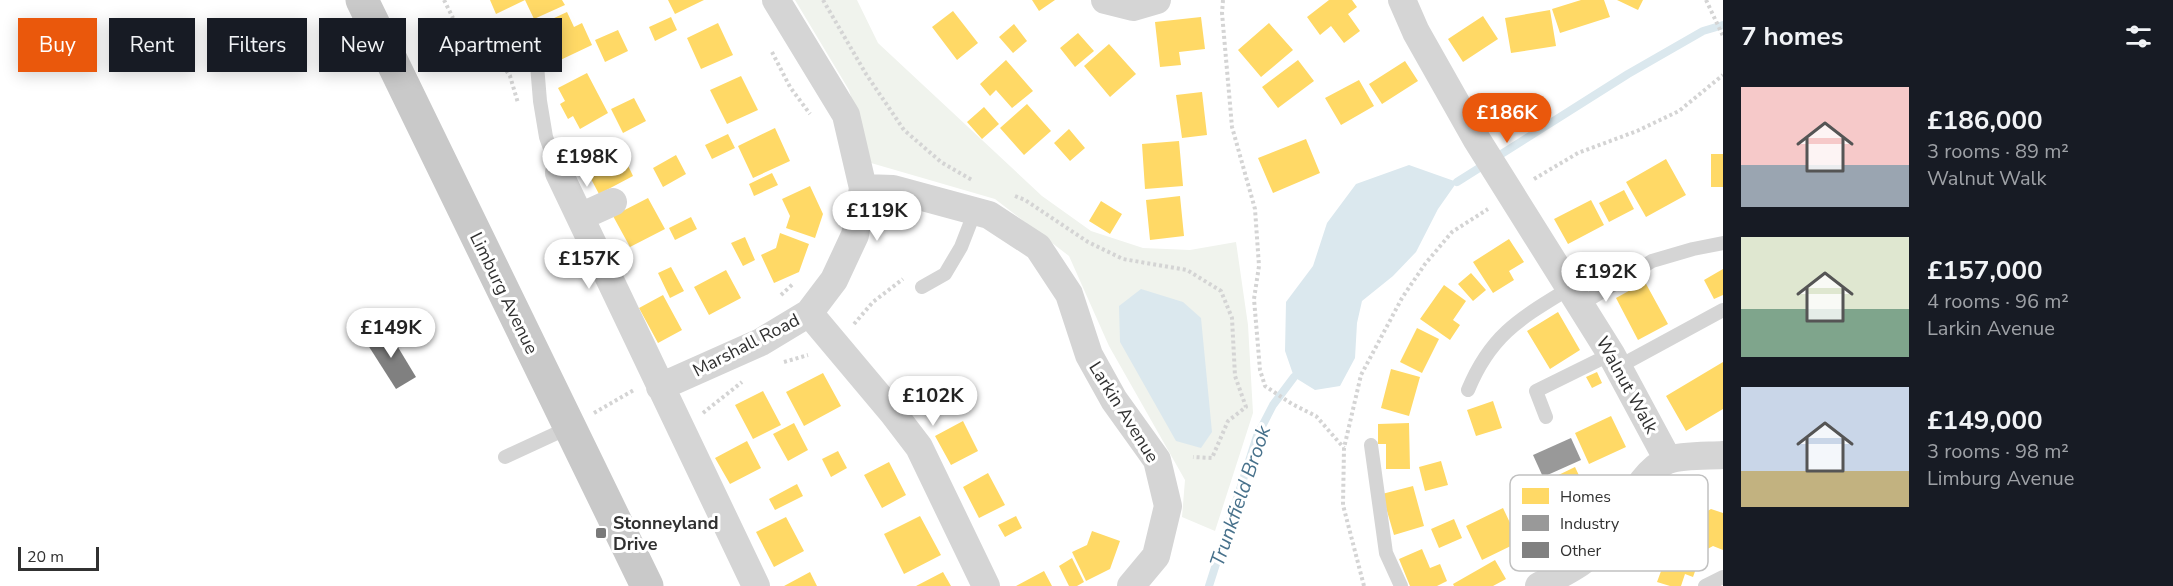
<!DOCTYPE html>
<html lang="en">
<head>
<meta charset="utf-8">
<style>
	body { margin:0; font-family:"Nunito Sans",sans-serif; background:#20242c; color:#f1f3f6; height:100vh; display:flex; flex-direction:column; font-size:22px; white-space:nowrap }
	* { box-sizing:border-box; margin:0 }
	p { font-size:20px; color:#9ea1a6 }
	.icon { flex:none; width:33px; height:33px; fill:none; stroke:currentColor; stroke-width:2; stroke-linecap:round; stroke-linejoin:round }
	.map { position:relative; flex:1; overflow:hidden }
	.panel { display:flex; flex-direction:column; background:#171b24; width:450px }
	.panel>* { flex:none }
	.guide { position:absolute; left:18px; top:18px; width:570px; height:54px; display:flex; gap:12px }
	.scale { position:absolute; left:18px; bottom:15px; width:81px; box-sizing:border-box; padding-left:6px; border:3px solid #313131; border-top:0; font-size:16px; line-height:21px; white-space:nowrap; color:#313131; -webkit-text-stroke:4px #fff; paint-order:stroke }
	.price { position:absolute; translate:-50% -51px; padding:0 14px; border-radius:21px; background:#fff; color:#222; font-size:20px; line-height:39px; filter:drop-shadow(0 2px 3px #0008) }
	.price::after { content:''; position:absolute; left:50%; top:36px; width:18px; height:14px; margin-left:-9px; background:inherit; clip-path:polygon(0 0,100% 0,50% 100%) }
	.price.selected { background:#ea580c; color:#fff }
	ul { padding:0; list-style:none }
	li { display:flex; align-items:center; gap:18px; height:150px; padding:0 18px }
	li span { display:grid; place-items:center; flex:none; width:168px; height:120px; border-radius:0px; color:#555 }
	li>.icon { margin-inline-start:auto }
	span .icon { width:72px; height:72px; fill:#fffc; stroke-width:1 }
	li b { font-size:26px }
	h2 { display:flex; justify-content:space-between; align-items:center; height:72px; padding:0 18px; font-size:26px }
	.chip { padding:0 21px; border-radius:0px; background:#171b24; box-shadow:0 3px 15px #0003; font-size:21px; line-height:54px }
	.chip.selected { background:#ea580c; color:#fff }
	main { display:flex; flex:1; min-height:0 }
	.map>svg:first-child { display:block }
</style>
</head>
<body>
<main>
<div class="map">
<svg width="1723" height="586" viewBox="0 0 1723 586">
	<rect width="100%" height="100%" fill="#fff"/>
	<path fill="#f0f3ed" d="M795 0H857L878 43 1042 196 1091 231 1143 248 1190 250 1236 242 1248 325 1253 413 1215 531 1182 517 1185 480 1109 346 1069 256 995 199 871 163 849 90Z"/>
	<path fill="#dbe8ee" d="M1409 165 1457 182 1438 209 1416 252 1393 276 1362 301 1357 323 1355 358 1340 386 1315 390 1294 377 1285 351 1286 302 1313 266 1327 223 1356 184Z
		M1141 289 1183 302 1201 318 1212 432 1201 448 1176 441 1120 342 1119 306Z"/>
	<path fill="#ffd966" d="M490 0H562L565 5 534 19 525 0 496 14Z
		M668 0H704L675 14Z
		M1032 0H1055L1039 11Z
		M1329 0H1352L1357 7 1348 14 1360 31 1344 43 1331 26 1320 35 1307 17Z
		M1581 0H1604L1610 17 1560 33 1552 9Z
		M1617 0H1643L1638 10Z
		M1550 10 1556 46 1511 53 1505 18Z
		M953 11 978 43 957 60 932 27Z
		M567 12 574 27 582 23 592 45 554 63 537 26Z
		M1483 16 1498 39 1463 62 1448 39Z
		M671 17 677 30 655 41 649 27Z
		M1201 17 1205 49 1179 52 1181 65 1160 67 1155 22Z
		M718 23 733 55 701 69 687 38Z
		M1269 23 1293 50 1261 77 1238 50Z
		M1014 24 1027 41 1013 53 999 37Z
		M618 30 628 51 605 62 595 40Z
		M1078 33 1094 51 1075 67 1060 48Z
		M1109 44 1136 74 1110 97 1084 66Z
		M1006 60 1033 91 1012 108 996 90 990 96 980 84Z
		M1298 60 1314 81 1278 108 1262 87Z
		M1405 61 1418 81 1382 104 1369 84Z
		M587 73 608 113 580 129 573 116 568 119 560 104 565 101 558 88Z
		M741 76 758 110 727 124 710 90Z
		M1359 80 1374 106 1341 125 1325 98Z
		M1202 92 1207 135 1182 138 1176 95Z
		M634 98 646 121 623 133 611 109Z
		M1027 104 1051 131 1024 155 1000 128Z
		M984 107 999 124 982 139 967 122Z
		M775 128 790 161 753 178 738 146Z
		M1069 129 1085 148 1070 161 1054 143Z
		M728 134 735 148 712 159 705 145Z
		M1306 139 1320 173 1273 193 1258 158Z
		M1179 141 1183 186 1145 189 1142 144Z
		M610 142 616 156 622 153 633 176 599 194 580 158Z
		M1711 154H1723V187H1711Z
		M676 155 686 174 663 187 653 168Z
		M1666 159 1686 195 1646 217 1626 182Z
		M772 173 778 185 754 196 749 184Z
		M810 186 823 214 815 238 786 228 790 216 782 199Z
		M1624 190 1634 209 1609 222 1599 203Z
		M1180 196 1184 236 1150 240 1146 200Z
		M648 198 665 229 630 247 613 216Z
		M1591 200 1604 225 1568 244 1554 219Z
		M1101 201 1122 214 1110 234 1089 221Z
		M691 217 697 229 675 240 669 228Z
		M780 233 809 244 799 272 774 283 761 255 776 248Z
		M745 237 755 260 743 266 731 243Z
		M1509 239 1524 262 1509 271 1514 280 1493 293 1473 262Z
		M671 267 684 291 670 298 658 273Z
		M1723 269V295L1714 299 1704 280Z
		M726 270 741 298 709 315 694 287Z
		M1471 273 1486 290 1473 301 1458 284Z
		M1645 282 1668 324 1638 340 1616 298Z
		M1444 285 1466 301 1453 320 1460 325 1450 340 1420 319Z
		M663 295 682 330 658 343 639 308Z
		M1558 312 1580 350 1550 369 1527 331Z
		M1417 328 1439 339 1422 373 1400 362Z
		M1723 362V409L1686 431 1666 396Z
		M1391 369 1420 377 1409 416 1381 408Z
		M1597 372 1602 383 1592 388 1586 377Z
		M823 373 841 406 804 426 786 392Z
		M763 391 781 425 753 439 735 405Z
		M1493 401 1502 428 1476 436 1467 410Z
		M1611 416 1626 447 1589 464 1575 433Z
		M963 421 978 451 951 465 935 436Z
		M794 423 808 450 788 461 773 434Z
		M1409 423 1410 469H1386V444H1378V424Z
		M747 441 761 468 730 484 715 458Z
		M838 451 847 468 831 477 822 459Z
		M1441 461 1448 485 1425 491 1419 467Z
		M889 462 906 495 882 508 864 475Z
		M1575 467 1593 505 1565 519 1546 481Z
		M988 473 1005 505 979 518 963 487Z
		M797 484 803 496 775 510 769 499Z
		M1413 486 1424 526 1394 535 1382 494Z
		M1503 508 1519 542 1482 560 1466 526Z
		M1711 509 1723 513V550L1713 546 1702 552 1693 577 1685 574 1681 586H1670L1657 582 1677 528Z
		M920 516 941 555 904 574 884 534Z
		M1016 516 1022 528 1005 537 998 525Z
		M786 517 804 551 774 567 756 532Z
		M1454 519 1462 538 1439 548 1431 529Z
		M1092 531 1120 541 1110 569 1086 581 1072 552 1087 545Z
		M1422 549 1430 568 1440 564 1447 581 1437 586H1410L1399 559Z
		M1072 558 1084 582 1077 586H1069L1059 566Z
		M1495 560 1506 579 1493 586H1454L1453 584Z
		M1044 571 1052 586H1016Z
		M810 572 817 586H784Z
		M943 572 951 586H916Z"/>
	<path fill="#999" d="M1571 438 1581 460 1543 477 1533 455Z"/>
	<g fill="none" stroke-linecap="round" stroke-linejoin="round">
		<path stroke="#dbe8ee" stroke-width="8" d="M1457 182 1628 74 1703 31 1723 25
			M1209 586 1257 436 1273 405 1294 377"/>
	</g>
	<path fill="#808080" d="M387 329 416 377 396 389 366 342Z"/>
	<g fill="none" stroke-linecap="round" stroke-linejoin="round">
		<path stroke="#d4d4d4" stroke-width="4" stroke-dasharray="3 3" stroke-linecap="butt" d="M444 0 453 18 471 28 492 50 510 76 518 103
			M823 0 866 74 904 130 941 162 972 180
			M1223 0 1222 13 1232 127 1255 209 1259 266 1254 299 1260 370 1265 386 1292 404 1316 416 1344 448
			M1706 0 1723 36
			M772 52 790 87 810 114
			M1534 179 1578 153 1637 131 1679 111 1723 75
			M1015 196 1025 200 1088 242 1123 259 1187 270 1221 291 1232 318 1235 376 1246 407 1228 421 1212 458 1193 457
			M781 295 794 283
			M854 324 873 302 903 279
			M784 362 808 355
			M594 413 634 390
			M703 413 742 382
			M1364 586 1343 505 1344 448 1361 375 1402 298 1425 264 1452 232 1488 209"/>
		<path stroke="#d5d5d5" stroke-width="14" d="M522 26 537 65 540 101 546 137 559 173
			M922 287 945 274 961 247 975 211
			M1580 305 1652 261 1693 249 1723 243
			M1618 367 1723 310
			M1468 390C1491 334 1521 318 1570 288
			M1546 417 1536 391 1611 354
			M1371 445 1386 553 1401 586
			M505 457 570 427
			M1705 586 1723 577"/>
		<path stroke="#d5d5d5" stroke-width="28" d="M1105 0 1133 7 1157 0
			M1402 0 1416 32 1477 140 1611 354 1668 460
			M559 173 756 586
			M863 188 893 189 989 215 1038 247 1069 294 1089 355 1114 400 1157 460 1168 506 1156 556 1131 586
			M580 217 613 202
			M809 313 893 413 919 447 986 586
			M660 387 761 342 809 313 834 280 855 235 863 188 846 115 776 0
			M1539 586C1563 573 1589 561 1607 539 1626 515 1638 473 1668 460 1682 455 1708 456 1723 455"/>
		<path stroke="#c9c9c9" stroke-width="33" d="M362 0 647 586"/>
	</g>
	<rect fill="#797979" stroke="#fff" stroke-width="2" x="595" y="527" width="12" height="12" rx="3"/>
	<g text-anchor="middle" stroke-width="6" stroke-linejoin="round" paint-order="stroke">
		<g font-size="18" fill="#313131" stroke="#fff">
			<text transform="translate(504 293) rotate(64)" y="6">Limburg Avenue</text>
			<text transform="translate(746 345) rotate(-27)" y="6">Marshall Road</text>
			<text transform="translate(1627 385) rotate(61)" y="6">Walnut Walk</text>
			<text transform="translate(1124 412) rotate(58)" y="6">Larkin Avenue</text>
		</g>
		<g font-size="18" font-weight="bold" fill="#313131" stroke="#fff" text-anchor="start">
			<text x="613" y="529">Stonneyland<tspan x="613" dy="21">Drive</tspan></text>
		</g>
		<g font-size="20" font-style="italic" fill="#47718b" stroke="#fff">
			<text transform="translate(1240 496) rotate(-71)" y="7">Trunkfield Brook</text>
		</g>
	</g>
	<rect x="1510" y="475" width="198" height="96" rx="9" fill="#fff" stroke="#c1c1c1" stroke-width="1.5"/>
	<rect x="1522" y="488" width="27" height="16" fill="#ffd966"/>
	<rect x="1522" y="515" width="27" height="16" fill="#999"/>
	<rect x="1522" y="542" width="27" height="16" fill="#808080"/>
	<g font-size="16" fill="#313131">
		<text x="1560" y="502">Homes</text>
		<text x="1560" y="529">Industry</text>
		<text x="1560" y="556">Other</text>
	</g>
</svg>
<div class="scale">20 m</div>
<b class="price selected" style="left:1507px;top:144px">£186K</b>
<b class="price" style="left:587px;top:188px">£198K</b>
<b class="price" style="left:877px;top:242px">£119K</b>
<b class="price" style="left:589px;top:290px">£157K</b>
<b class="price" style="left:1606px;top:303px">£192K</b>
<b class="price" style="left:391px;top:359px">£149K</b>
<b class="price" style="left:933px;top:427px">£102K</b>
<div class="guide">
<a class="chip selected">Buy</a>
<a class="chip">Rent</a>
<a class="chip">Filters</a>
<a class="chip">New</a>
<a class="chip">Apartment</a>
</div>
</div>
<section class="panel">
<h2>7 homes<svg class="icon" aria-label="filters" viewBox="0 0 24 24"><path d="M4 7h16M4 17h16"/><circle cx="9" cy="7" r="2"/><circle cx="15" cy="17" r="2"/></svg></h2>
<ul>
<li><span style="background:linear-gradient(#f6c9c9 65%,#9aa5b1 0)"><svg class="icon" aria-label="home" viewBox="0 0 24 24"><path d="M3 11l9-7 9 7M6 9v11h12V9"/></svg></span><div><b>£186,000</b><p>3 rooms · 89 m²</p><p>Walnut Walk</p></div></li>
<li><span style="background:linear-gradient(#dfe7d0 60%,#7fa58c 0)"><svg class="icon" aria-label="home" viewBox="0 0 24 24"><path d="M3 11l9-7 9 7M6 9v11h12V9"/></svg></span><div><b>£157,000</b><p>4 rooms · 96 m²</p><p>Larkin Avenue</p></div></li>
<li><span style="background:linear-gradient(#c9d6e8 70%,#c2b280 0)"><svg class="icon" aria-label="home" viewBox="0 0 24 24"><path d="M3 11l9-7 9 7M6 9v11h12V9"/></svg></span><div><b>£149,000</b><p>3 rooms · 98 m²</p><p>Limburg Avenue</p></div></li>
</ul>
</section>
</main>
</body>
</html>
